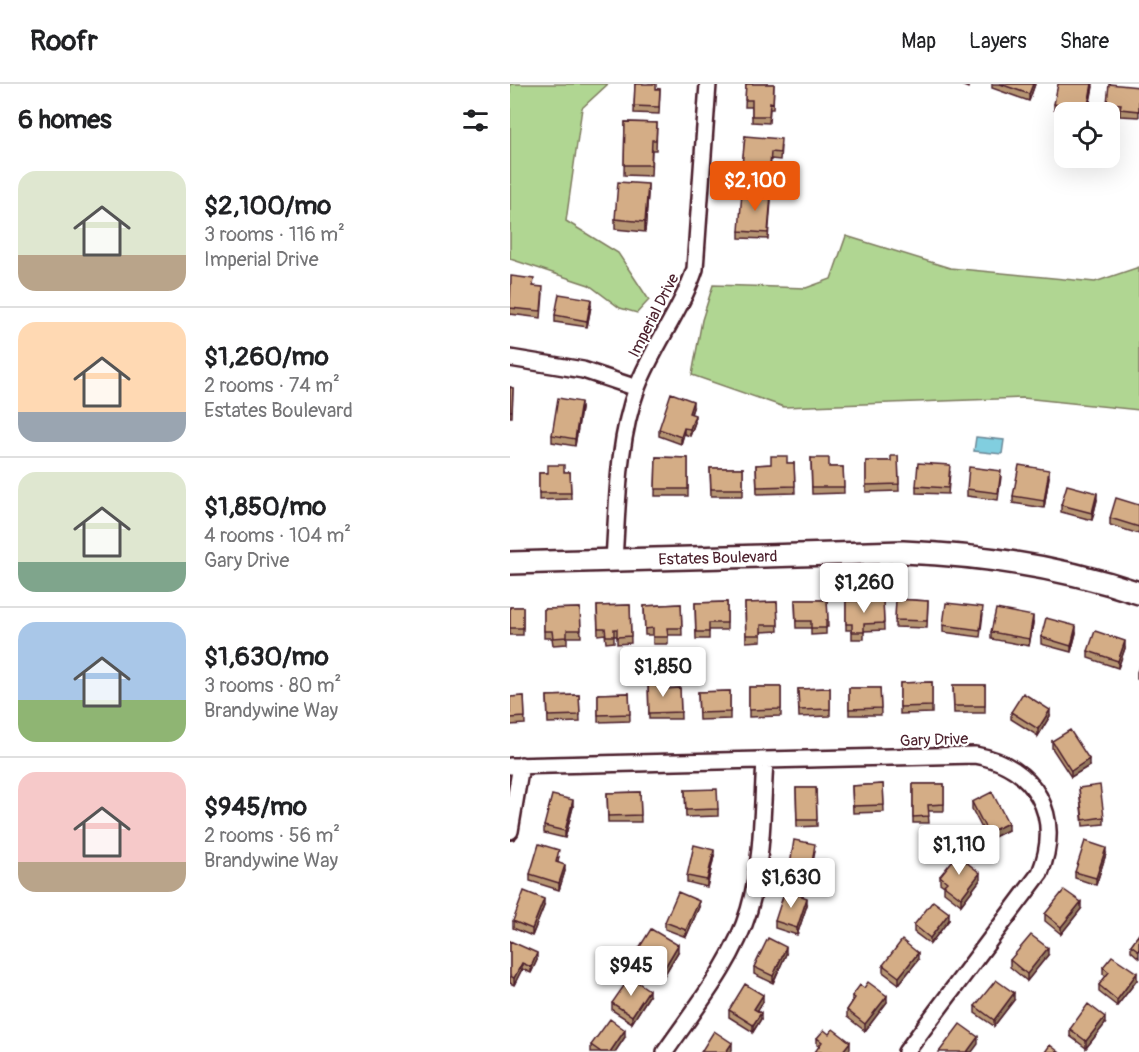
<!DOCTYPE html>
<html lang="en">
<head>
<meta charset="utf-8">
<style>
	body { margin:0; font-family:Pangolin,sans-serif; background:#f6f6f6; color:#202124; height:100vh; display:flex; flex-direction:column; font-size:22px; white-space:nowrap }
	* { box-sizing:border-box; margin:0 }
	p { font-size:20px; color:#757577 }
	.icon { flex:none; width:33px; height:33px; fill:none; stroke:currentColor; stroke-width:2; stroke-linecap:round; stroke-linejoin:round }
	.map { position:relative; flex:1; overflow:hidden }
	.drawer { display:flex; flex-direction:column; background:#fff; width:510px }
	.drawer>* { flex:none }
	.buttons { position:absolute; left:544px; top:18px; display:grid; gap:12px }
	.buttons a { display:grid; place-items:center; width:66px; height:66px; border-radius:12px; background:#fff; box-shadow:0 6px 24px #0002; font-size:30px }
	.price { position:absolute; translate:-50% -51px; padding:0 14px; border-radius:6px; background:#fff; color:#222; font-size:20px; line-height:39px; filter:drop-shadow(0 2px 3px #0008) }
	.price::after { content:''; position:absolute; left:50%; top:36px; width:18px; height:14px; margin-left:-9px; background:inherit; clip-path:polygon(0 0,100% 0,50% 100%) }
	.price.on { background:#ea580c; color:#fff }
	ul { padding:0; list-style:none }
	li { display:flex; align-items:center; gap:18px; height:150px; padding:0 18px }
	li+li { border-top:2px solid #e0e0e0 }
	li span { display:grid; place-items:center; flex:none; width:168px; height:120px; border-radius:18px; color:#555 }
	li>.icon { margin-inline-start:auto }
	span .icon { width:72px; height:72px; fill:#fffc; stroke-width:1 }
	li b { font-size:26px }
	h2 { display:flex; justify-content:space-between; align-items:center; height:72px; padding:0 18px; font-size:26px }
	header { display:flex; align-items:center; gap:36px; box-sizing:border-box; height:84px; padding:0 30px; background:#fff; border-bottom:2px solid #e0e0e0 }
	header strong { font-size:28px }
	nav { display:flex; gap:33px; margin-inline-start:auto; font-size:21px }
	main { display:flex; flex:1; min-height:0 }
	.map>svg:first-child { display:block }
</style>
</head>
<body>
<header>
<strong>Roofr</strong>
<nav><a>Map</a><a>Layers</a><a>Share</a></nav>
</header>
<main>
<section class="drawer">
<h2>6 homes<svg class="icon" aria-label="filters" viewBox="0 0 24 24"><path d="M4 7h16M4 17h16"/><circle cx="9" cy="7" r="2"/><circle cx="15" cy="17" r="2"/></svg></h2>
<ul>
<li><span style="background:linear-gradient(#dfe7d0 70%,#b9a48a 0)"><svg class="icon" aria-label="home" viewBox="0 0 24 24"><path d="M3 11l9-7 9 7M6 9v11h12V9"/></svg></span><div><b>$2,100/mo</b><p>3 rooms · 116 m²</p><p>Imperial Drive</p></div></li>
<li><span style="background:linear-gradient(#ffd9b3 75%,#9aa5b1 0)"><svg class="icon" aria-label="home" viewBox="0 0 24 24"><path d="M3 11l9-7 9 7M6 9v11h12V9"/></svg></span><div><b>$1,260/mo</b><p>2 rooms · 74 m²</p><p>Estates Boulevard</p></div></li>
<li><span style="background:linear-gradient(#dfe7d0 75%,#7fa58c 0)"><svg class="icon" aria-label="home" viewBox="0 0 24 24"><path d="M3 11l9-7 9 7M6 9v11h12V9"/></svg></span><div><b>$1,850/mo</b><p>4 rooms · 104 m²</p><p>Gary Drive</p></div></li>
<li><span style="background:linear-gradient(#a9c7e8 65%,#8fb573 0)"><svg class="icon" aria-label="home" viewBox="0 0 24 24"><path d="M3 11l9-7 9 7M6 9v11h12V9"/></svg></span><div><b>$1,630/mo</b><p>3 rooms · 80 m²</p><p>Brandywine Way</p></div></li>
<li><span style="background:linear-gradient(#f6c9c9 75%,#b9a48a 0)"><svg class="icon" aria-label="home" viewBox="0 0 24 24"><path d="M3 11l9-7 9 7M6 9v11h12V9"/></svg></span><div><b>$945/mo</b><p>2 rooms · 56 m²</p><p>Brandywine Way</p></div></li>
</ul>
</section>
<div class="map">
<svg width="629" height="968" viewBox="0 0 629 968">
	<rect width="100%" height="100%" fill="#fff"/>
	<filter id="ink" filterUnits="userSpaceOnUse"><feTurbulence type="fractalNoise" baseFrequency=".0167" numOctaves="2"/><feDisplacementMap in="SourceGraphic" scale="12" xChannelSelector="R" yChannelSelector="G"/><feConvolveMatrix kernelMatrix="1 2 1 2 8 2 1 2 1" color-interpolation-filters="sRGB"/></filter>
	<g filter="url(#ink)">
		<path fill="#b0d692" stroke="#7d7a5e" stroke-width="1.5" d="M0 0H98L72 24 56 137 108 169 139 216 127 229 110 224 79 201 0 175Z
			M336 152 440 184 585 198 629 183V326L513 314 274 323 182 291 192 236 203 201 296 204 321 195Z"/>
		<path fill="#81cedf" stroke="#6b8897" stroke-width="1.5" d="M466 353 494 356 492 370 464 367Z"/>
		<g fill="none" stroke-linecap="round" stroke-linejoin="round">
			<defs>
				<path id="street" d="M0 274 73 286 127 304
					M104 476C108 418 107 359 127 304 143 262 171 227 185 185L198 0
					M0 682 465 671C526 682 553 732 530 789L396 968
					M0 747 11 681
					M155 968C186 923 223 879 239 826 253 778 252 726 255 676"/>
				<g id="secondary">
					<path id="s1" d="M0 479 393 468C474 471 552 483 629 509"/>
				</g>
			</defs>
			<use href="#street" stroke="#4a1f2b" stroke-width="20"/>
			<use href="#secondary" stroke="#4a1f2b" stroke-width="26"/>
			<use href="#street" stroke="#fff" stroke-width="15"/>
			<use href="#secondary" stroke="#fff" stroke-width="21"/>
		</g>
		<path fill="#b69573" stroke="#4a1f2b" stroke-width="1.5" d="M125 0 150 5 149 30 124 29Z
			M236 0H264L263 25H260L259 39 242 38V23H235Z
			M449 0H459L458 4Z
			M482 0H525L519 17 482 4Z
			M583 0 578 28H555L544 26V20Z
			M629 3V33L610 32V27L597 26V19Z
			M115 38 147 39 146 66H142L141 92 114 91Z
			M235 52 271 62 270 76 261 75 259 101 231 99Z
			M138 110 135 148 105 145V135Z
			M261 117 258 155 229 154V147Z
			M0 201 24 202 33 209 31 234 0 230Z
			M81 222 77 243 45 238V231Z
			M0 303 3 304 2 333H0Z
			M183 324 181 330 185 338 180 352 174 350 171 360 149 352V345Z
			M71 325 65 362 42 358V351Z
			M388 372 389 407 356 408V377H381Z
			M146 373 178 374V412H145Z
			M301 374 319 383H333L334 409 302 410Z
			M284 379 285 409 247 410 246 381Z
			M200 384H233V412H201Z
			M60 388 61 415 29 416V389Z
			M440 388 438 410 406 409V402Z
			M491 393 488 416 457 412V405Z
			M539 393 534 424 503 419V412Z
			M587 416 582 436 551 428V421Z
			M629 421V450L600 441V434Z
			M386 515 418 517 417 544 385 543Z
			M285 516H317L318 543H316V550L301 551V544H286Z
			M373 516 374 546 354 547V555H342V546H336V517Z
			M217 518V546H199V555H186L185 519Z
			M267 518 268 547 251 548V557L236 558 235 519Z
			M171 520 172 551H158V560H143V551H135L134 522Z
			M120 521 121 559 107 560V552H104V558L96 559 95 550 88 551 87 522Z
			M0 523H13V551H0Z
			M70 524 71 553H57V560L43 561 42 554H34V525Z
			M473 530 470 553 433 548V541Z
			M523 539 519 562 481 555V548Z
			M566 549 561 568 531 560V553Z
			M615 564 608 584 578 574V567Z
			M629 583V596L627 595V588Z
			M138 596 155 605 170 604 171 635H139Z
			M422 598V629L390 630V599Z
			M443 601H475V629H444Z
			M239 603H271V632L239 633Z
			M320 604V632L289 633 288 605Z
			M339 604H370L371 631H339Z
			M220 607V635L189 636 188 608Z
			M119 609 120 637 88 638V610Z
			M69 611 70 638 38 639 37 612Z
			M14 612 15 640 0 641V613Z
			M501 628 540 632 528 652 501 635Z
			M542 657 579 682 561 693 542 664Z
			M373 700 374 728 343 729 342 702Z
			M403 700H434V727H418L419 739H403Z
			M286 704H306L307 742 287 743Z
			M569 704 594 733V740L573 742Z
			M175 706 208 725V732L176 733Z
			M130 708 131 738H98L97 709Z
			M462 718 498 746 478 756 462 725Z
			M63 723 55 754 34 749V742Z
			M305 767 303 779 314 788 311 801 279 795V788Z
			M596 770 586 801 565 794V788Z
			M204 772 197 803 177 798V792Z
			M49 773 48 778 55 787 49 806 20 797V790Z
			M430 792 470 796 451 821 434 808V802L430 799Z
			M297 821 287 851 265 844V837Z
			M34 822 22 852 3 844V837Z
			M189 823 176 853 155 845V838Z
			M571 825 551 850 535 837V830Z
			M439 836 420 860 404 848V841Z
			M629 850V874L621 867V861Z
			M0 857 27 876 21 889 12 885 4 901 0 899Z
			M168 868 152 895 124 879V872Z
			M276 870 263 899 244 890V883Z
			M538 871 517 897 500 883V876Z
			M408 876 389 900 373 888V881Z
			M593 883 627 896 607 922 589 908V901L596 892 593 890Z
			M354 904 377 918 355 947 337 933V926L342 919V912Z
			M139 912 122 939 102 926V919Z
			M504 916 484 942 465 929V922Z
			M253 918 248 927 251 935 243 948 219 933V926Z
			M595 940 576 964 560 952V945Z
			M115 953 105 968H81V961Z
			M307 954 340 965 309 962 307 961Z"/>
		<path fill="#94795e" stroke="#4a1f2b" stroke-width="1.5" d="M523 0H525L519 17V10Z
			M582 0 583 3 578 28H577Z
			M138 100V110L135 148V138Z
			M81 215V222L77 243V237Z
			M183 317V324L179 336V329Z
			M71 318V325L65 362V355Z
			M185 331V338L180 352V345Z
			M174 344V350L171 360V353Z
			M539 386V393L534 424V417Z
			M587 409V416L582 436V429Z
			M523 532V539L519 562V555Z
			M566 542V549L561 568V562Z
			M615 557V564L608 584V577Z
			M540 626V632L528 652V645Z
			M579 675V682L561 693V687Z
			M63 716V723L55 754V747Z
			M498 739V746L478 756V749Z
			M596 764V770L586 801V794Z
			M204 766V772L197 803V796Z
			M55 781V787L49 806V799Z
			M470 789V796L451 821V814Z
			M297 814V821L287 851V844Z
			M34 815V822L22 852V845Z
			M189 817V823L176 853V846Z
			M571 818V825L551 850V843Z
			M439 829V836L420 860V854Z
			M168 861V868L152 895V888Z
			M276 863V870L263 899V892Z
			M538 864V871L517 897V890Z
			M27 869V876L21 889V883Z
			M408 869V876L389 900V893Z
			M12 879V885L4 901V894Z
			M627 889V896L607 922V916Z
			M139 906V912L122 939V932Z
			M504 909V916L484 942V936Z
			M253 911V918L244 932V925Z
			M377 912V918L355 947V940Z
			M251 929V935L243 948V941Z
			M595 933V940L576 964V957Z
			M115 946V953L105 968H100Z
			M468 953V960L462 968H457Z
			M340 958V965L338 968H332Z
			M222 959V966L221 968H216Z"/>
		<path fill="#d4ad86" stroke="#4a1f2b" stroke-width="1.5" d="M125 0H146V5H150L149 23 124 22Z
			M236 0H264L263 19 260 18 259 32H242V16H235Z
			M490 0H523L519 10Z
			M548 0H582L577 26 544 20Z
			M599 0 629 3V27L610 25 611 20 597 19Z
			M115 38 147 39 146 56H142L141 81H114Z
			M235 52 271 55 270 69 261 68 259 95 231 92Z
			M108 98 138 100 135 138 105 135Z
			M232 108 261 110 258 149 229 147Z
			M1 192 24 195 23 202 33 203 31 227 0 224Z
			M49 210 81 215 77 237 45 231Z
			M0 303 3 304 2 327H0Z
			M161 309 183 317 179 329 185 331 180 345 174 344 171 353 149 345Z
			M48 314 71 318 65 355 42 351Z
			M261 372H277V379H284L285 402 247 403 246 381 261 380Z
			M381 372H388L389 400 356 401V377H381Z
			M146 373 178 374V405H145Z
			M301 374H319V383H333L334 403H302Z
			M408 379 440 381 438 404 406 402Z
			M38 381H54V388H60L61 409H29V389H38Z
			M509 381 539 386 534 417 503 412Z
			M459 383 491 387 488 409 457 405Z
			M200 384H233V405H201Z
			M557 401 587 409 582 429 551 421Z
			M606 414 629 421V443L600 434Z
			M386 515 418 517 417 537 385 536Z
			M285 516H317L318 536H316V544H301V537H286Z
			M373 516 374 539 354 540V548H342V540H336V517Z
			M217 518V539H199V548H186L185 519Z
			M267 518 268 541H251V551H236L235 519Z
			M436 519 473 523 470 546 433 541Z
			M171 520 172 544H157L158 553H143V544L135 545 134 522Z
			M120 521 121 552 107 553V545H104V552H96L95 544H88L87 522Z
			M0 523H13V544H0Z
			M70 524 71 546H57V553L43 554 42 547H34V525Z
			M486 525 523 532 519 555 481 548Z
			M536 534 566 542 561 562 531 553Z
			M585 547 615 557 608 577 578 567Z
			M138 596H155V605L170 604 171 628 139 629Z
			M422 598V622L390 623V599Z
			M443 601H475V622H444Z
			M239 603H271V625L239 626Z
			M320 604V625L289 626 288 605Z
			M339 604H370L371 624 339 625Z
			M220 607V628L189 629 188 608Z
			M119 609 120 630 88 631V610Z
			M513 609 540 626 528 645 501 628Z
			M69 611 70 631 38 632 37 612Z
			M14 612 15 633 0 634V613Z
			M560 646 579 675 561 687 542 657Z
			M373 700 374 721 343 722 342 702Z
			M403 700H434V720L418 721 419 732 403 733Z
			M590 701 594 733 573 736 569 704Z
			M286 704H306L307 736H287Z
			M207 705 208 725 176 726 175 706Z
			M130 708 131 731 98 732 97 709Z
			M482 708 498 739 478 749 462 718Z
			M42 711 63 716 55 747 34 742Z
			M284 756 305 760 302 779 314 781 311 794 279 788Z
			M575 757 596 764 586 794 565 788Z
			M29 760 49 766 46 778 55 781 49 799 20 790Z
			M184 761 204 766 197 796 177 792Z
			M447 771 470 789 451 814 434 801 437 798 430 792Z
			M275 806 297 814 287 844 265 837Z
			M554 806 571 818 551 843 535 830Z
			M14 807 34 815 22 845 3 837Z
			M168 808 189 817 176 846 155 838Z
			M423 817 439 829 420 854 404 841Z
			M141 845 168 861 152 888 124 872Z
			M629 850V867L621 861Z
			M521 851 538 864 517 890 500 876Z
			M258 854 276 863 263 892 244 883Z
			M392 856 408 869 389 893 373 881Z
			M0 857 27 869 21 883 12 879 4 894 0 892Z
			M602 872 627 889 607 916 589 901 599 888 593 883Z
			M120 893 139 906 122 932 102 919Z
			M486 896 504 909 484 936 465 922Z
			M358 898 377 912 355 940 337 926 345 914 342 912 350 901 354 904Z
			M235 900 253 911 244 925 251 929 243 941 219 926Z
			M578 920 595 933 576 957 560 945Z
			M100 935 115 946 100 968H91L81 961Z
			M450 940 468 953 457 968H429Z
			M323 945 340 958 332 968H305L312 958 307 954 314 946 319 950Z
			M204 947 222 959 216 968H191Z
			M540 961 549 968H535Z"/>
	</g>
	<g text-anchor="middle" stroke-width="4.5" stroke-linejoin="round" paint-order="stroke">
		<g font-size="16" fill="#4a1f2b" stroke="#fff">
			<text transform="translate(143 231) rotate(-63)" y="6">Imperial Drive</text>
			<text dy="6" stroke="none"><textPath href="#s1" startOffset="208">Estates Boulevard</textPath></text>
			<text transform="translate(424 655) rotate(-2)" y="6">Gary Drive</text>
		</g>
	</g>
</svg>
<div class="buttons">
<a><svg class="icon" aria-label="locate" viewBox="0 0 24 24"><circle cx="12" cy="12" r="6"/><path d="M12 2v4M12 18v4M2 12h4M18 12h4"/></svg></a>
</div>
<b class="price on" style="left:245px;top:128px">$2,100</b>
<b class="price" style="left:354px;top:530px">$1,260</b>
<b class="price" style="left:153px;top:614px">$1,850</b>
<b class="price" style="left:449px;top:792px">$1,110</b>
<b class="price" style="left:281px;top:825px">$1,630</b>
<b class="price" style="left:121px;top:913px">$945</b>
</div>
</main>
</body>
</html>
